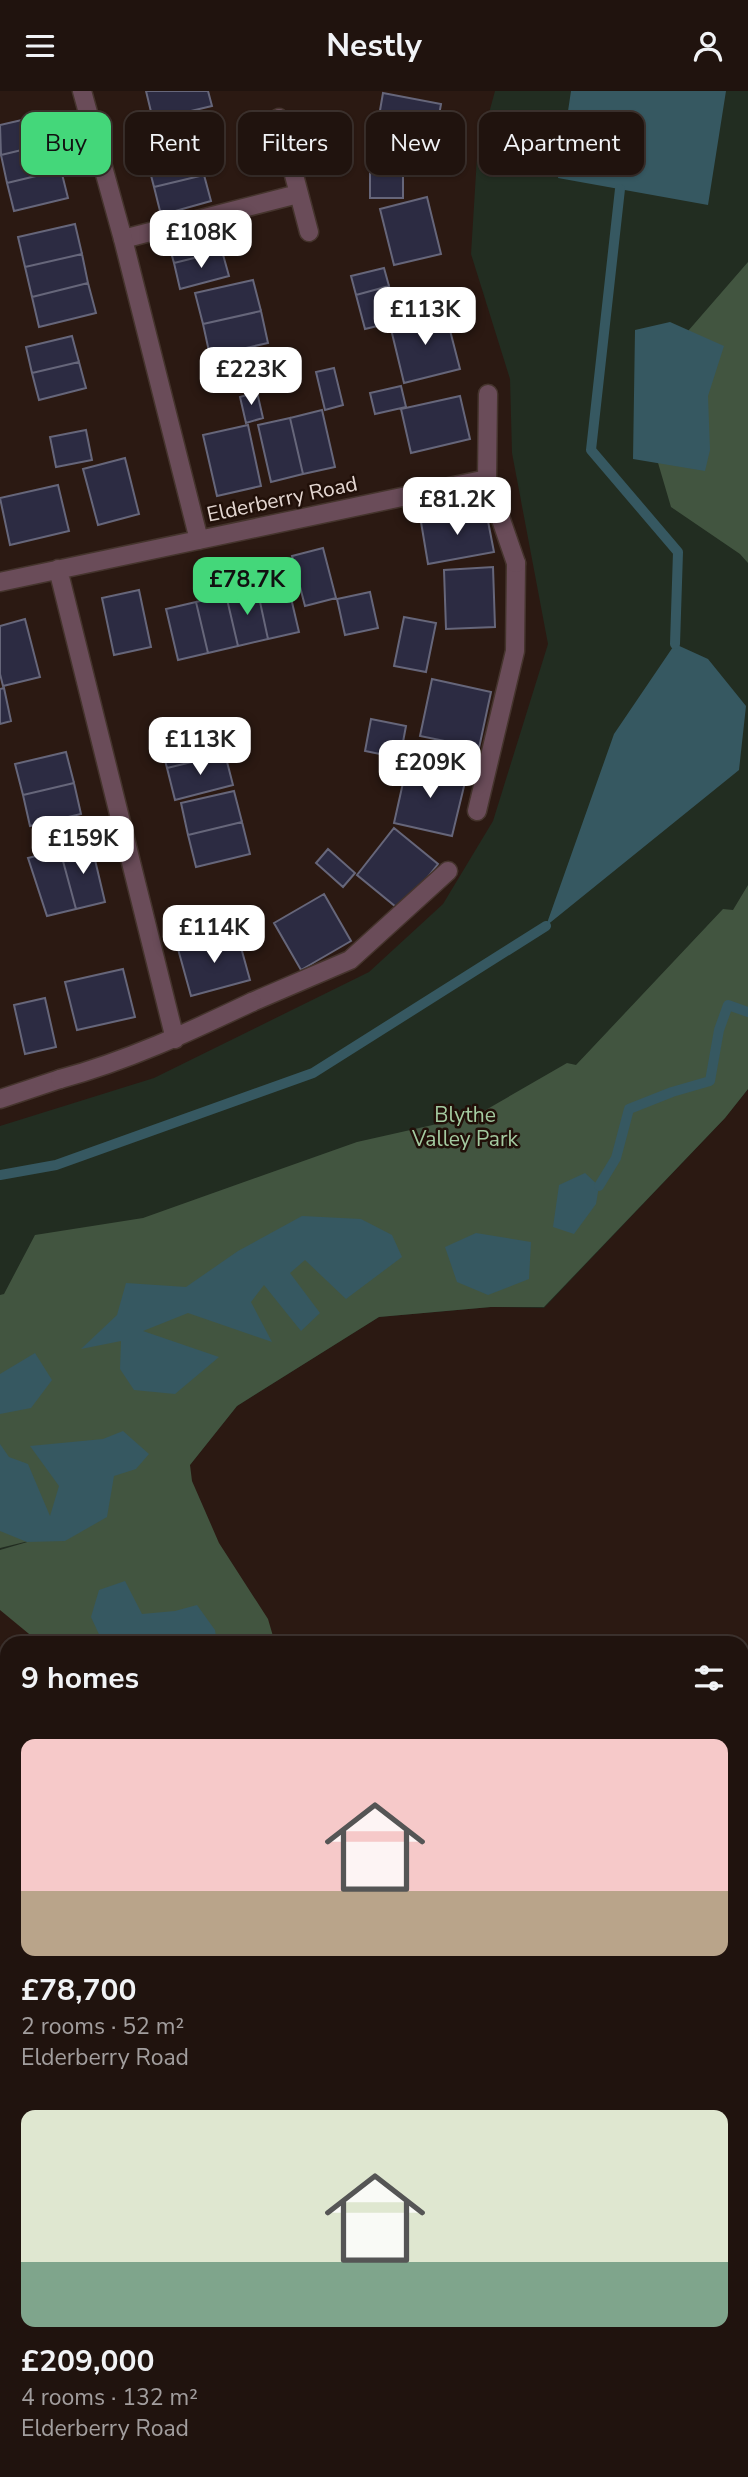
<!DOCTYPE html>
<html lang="en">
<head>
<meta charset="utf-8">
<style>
	body { margin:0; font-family:"Nunito Sans",sans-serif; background:#2d201c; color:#f1f3f6; height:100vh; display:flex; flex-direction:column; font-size:26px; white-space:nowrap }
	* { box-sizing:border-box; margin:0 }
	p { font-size:23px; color:#a29e9e }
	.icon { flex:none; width:38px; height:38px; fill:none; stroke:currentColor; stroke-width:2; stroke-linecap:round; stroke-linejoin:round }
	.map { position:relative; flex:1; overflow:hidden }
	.drawer { position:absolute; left:0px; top:1545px; width:749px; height:842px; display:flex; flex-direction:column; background:#20130e; border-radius:21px 21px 0 0; box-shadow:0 2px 5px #0004,0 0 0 2px #3d322e }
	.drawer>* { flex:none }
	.top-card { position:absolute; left:21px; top:21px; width:707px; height:63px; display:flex; gap:14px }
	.price { position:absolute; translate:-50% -60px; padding:0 16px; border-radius:14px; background:#fff; color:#222; font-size:23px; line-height:46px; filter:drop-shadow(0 2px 4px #0008) }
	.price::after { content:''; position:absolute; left:50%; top:42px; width:21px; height:16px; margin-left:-10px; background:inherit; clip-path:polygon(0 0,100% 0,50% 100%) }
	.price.on { background:#44d77a; color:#111 }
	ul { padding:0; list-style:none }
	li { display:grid; align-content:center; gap:14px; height:371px; padding:0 21px }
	li span { display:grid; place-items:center; height:217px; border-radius:14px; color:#555 }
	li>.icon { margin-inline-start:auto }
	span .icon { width:126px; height:126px; fill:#fffc; stroke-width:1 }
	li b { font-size:30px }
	h2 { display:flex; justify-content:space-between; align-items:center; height:84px; padding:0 21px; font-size:30px }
	.chip { padding:0 24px; border-radius:14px; background:#20130e; box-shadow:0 2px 5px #0004,0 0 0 2px #3d322e; font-size:24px; line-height:63px }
	.chip.on { background:#44d77a; color:#111 }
	header { display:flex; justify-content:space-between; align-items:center; height:91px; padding:0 21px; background:#20130e; font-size:32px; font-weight:700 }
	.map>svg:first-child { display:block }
</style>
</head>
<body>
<header><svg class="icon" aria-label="menu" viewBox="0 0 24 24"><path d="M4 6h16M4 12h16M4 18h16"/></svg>Nestly<svg class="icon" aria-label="person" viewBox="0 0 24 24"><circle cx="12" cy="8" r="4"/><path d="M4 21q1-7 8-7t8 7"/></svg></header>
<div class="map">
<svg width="748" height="2386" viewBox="0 0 748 2386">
	<rect width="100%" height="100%" fill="#2b1912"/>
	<path fill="#222d21" d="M495 0H748V998L725 1027 544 1217 491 1216 379 1226 237 1315 158 1414 0 1460V1035L154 987 369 881 443 813 493 730 548 553 512 362 510 288 471 163 477 66Z"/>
	<path fill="#425540" d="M748 171V472L740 463 671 416 651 348 675 255Z
		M748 794V998L725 1027 544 1216H491L379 1226 237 1315 190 1374 192 1390 219 1452 268 1528 275 1552H40L0 1519V1459L41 1447 0 1457V1204L4 1203 35 1144 143 1127 357 1051 477 1024 567 972 576 974 723 818 733 819Z"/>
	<path fill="#365861" d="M571 0H726L708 114 558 87Z
		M670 231 724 255 708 305 710 359 705 380 633 368 635 239Z
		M675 553 708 568 746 615 739 679 546 835 614 643Z
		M585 1082 599 1095 596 1113 574 1143 553 1136 559 1094Z
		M302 1125 361 1128 392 1144 402 1166 346 1208 305 1169 290 1182 320 1222 301 1240 264 1194 251 1211 272 1251 188 1222 143 1240 219 1266 175 1303 134 1299 120 1278 121 1250 81 1258 117 1224 126 1192 186 1196 238 1160Z
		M476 1142 531 1151 529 1188 488 1204 457 1191 445 1156Z
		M35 1262 52 1289 31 1317 0 1323V1283Z
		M123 1340 149 1363 136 1378 114 1385 107 1426 65 1450 27 1451 0 1440V1353L9 1366 28 1373 50 1425 59 1395 30 1355 103 1348Z
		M125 1490 142 1523 175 1520 197 1514 215 1539 217 1552H103L91 1526 99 1499Z"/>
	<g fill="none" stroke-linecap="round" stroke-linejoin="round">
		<path stroke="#365861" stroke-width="10" d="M620 98 591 359 678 461 675 553
			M0 1084 56 1074 313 982 546 835
			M599 1095 616 1067 629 1018 672 1001 710 990 719 939 728 914 748 921"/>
	</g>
	<path fill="#2c2b42" stroke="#66667a" stroke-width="2" d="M146 0H208L212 15 153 29Z
		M383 2 441 13 431 70 373 60Z
		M48 23 55 51 1 64 0 34Z
		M190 30 197 56 147 69 140 42Z
		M55 51 61 79 7 92 1 64Z
		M197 56 204 84 154 96 147 69Z
		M370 74H403V107H370Z
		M61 79 68 107 14 120 7 92Z
		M204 84 211 110 161 124 154 96Z
		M427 106 441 163 394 174 380 118Z
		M75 133 82 163 25 176 18 146Z
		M215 134 222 160 174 172 167 147Z
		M222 160 229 185 180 198 174 172Z
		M82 163 88 192 32 206 25 176Z
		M384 177 389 195 356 204 351 185Z
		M253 189 261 220 203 233 195 202Z
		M88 192 96 222 39 236 32 206Z
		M389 195 398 230 365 238 356 204Z
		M261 220 268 252 210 265 203 233Z
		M445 220 460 278 404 292 390 234Z
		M72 245 79 271 32 282 26 256Z
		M79 271 86 297 39 309 32 282Z
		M334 277 343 314 325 319 316 281Z
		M401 295 406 316 375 323 370 302Z
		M257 301 263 327 246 332 240 306Z
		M460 305 470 348 411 362 401 318Z
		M322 319 335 376 303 383 290 327Z
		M290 327 303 383 271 391 258 334Z
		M248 334 261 395 217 405 203 344Z
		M86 339 92 369 56 376 50 346Z
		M125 367 139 423 98 434 83 378Z
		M58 394 69 440 10 454 0 407Z
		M486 420 494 461 428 473 421 431Z
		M323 457 336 507 305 515 292 465Z
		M493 476 495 536 446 538 444 479Z
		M287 490 299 541 268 548 257 497Z
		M257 497 268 548 238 555 226 504Z
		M139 499 151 556 114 564 102 507Z
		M370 501 378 537 345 544 337 508Z
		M226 504 238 555 208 562 196 511Z
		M196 511 208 562 178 569 166 518Z
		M404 526 436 532 426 581 394 575Z
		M25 528 40 586 3 595 0 583V535Z
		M432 588 491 601 479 657 420 645Z
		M4 597 11 630 0 633V598Z
		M371 628 406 635 400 667 365 660Z
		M217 631 225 663 167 677 159 646Z
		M66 661 74 692 23 704 15 673Z
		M225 663 233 694 175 709 167 677Z
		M407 674 466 687 452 745 394 732Z
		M74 692 81 723 30 735 23 704Z
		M234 700 242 731 188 744 181 712Z
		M242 731 250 763 196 776 188 744Z
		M394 737 438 773 401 820 357 784Z
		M91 752 105 811 76 818 60 759Z
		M328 758 355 782 343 796 316 772Z
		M60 759 76 818 47 825 28 767Z
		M324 803 351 850 301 879 274 832Z
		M237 842 250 889 191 905 178 858Z
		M123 878 135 926 77 939 65 891Z
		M45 907 56 956 25 963 14 914Z"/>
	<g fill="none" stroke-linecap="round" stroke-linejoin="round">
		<defs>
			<path id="lane" d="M279 27 309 141
				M123 148 298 103
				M477 720 515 560 516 472
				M252 911 350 869 448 780
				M0 1008 60 988"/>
			<path id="street" d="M82 0 123 148 199 449
				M487 388 488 303
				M58 478 175 948
				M0 491 487 388 516 472
				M60 988C127 970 189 941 252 911"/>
		</defs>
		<use href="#lane" stroke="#45342d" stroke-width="21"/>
		<use href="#street" stroke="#45342d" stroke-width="21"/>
		<use href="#lane" stroke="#6a4c59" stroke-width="18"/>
		<use href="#street" stroke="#6a4c59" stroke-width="18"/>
	</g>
	<g text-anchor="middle" stroke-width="5" stroke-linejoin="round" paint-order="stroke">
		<g font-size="21" fill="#e4d7d2" stroke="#211009">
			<text transform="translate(282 408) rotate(-12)" y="7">Elderberry Road</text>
		</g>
		<g font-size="21" fill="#a4cba1" stroke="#211009">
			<text x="465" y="1031">Blythe<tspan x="465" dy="24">Valley Park</tspan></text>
		</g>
	</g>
</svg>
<b class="price" style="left:201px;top:179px">£108K</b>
<b class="price" style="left:425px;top:256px">£113K</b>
<b class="price" style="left:251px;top:316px">£223K</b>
<b class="price" style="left:457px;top:446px">£81.2K</b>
<b class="price on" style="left:247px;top:526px">£78.7K</b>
<b class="price" style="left:200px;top:686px">£113K</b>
<b class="price" style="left:430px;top:709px">£209K</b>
<b class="price" style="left:83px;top:785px">£159K</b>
<b class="price" style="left:214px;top:874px">£114K</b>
<div class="top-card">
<a class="chip on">Buy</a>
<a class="chip">Rent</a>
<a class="chip">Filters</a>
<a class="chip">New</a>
<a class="chip">Apartment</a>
</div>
<section class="drawer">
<h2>9 homes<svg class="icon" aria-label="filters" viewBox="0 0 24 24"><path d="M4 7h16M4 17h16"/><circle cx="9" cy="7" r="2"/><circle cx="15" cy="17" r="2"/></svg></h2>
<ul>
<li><span style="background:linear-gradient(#f6c9c9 70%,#b9a48a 0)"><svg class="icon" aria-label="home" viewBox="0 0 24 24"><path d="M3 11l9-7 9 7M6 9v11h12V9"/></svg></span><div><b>£78,700</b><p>2 rooms · 52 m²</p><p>Elderberry Road</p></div></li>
<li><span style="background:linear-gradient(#dfe7d0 70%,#7fa58c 0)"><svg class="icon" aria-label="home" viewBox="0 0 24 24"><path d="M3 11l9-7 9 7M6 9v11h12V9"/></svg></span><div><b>£209,000</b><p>4 rooms · 132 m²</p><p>Elderberry Road</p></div></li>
</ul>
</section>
</div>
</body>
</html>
